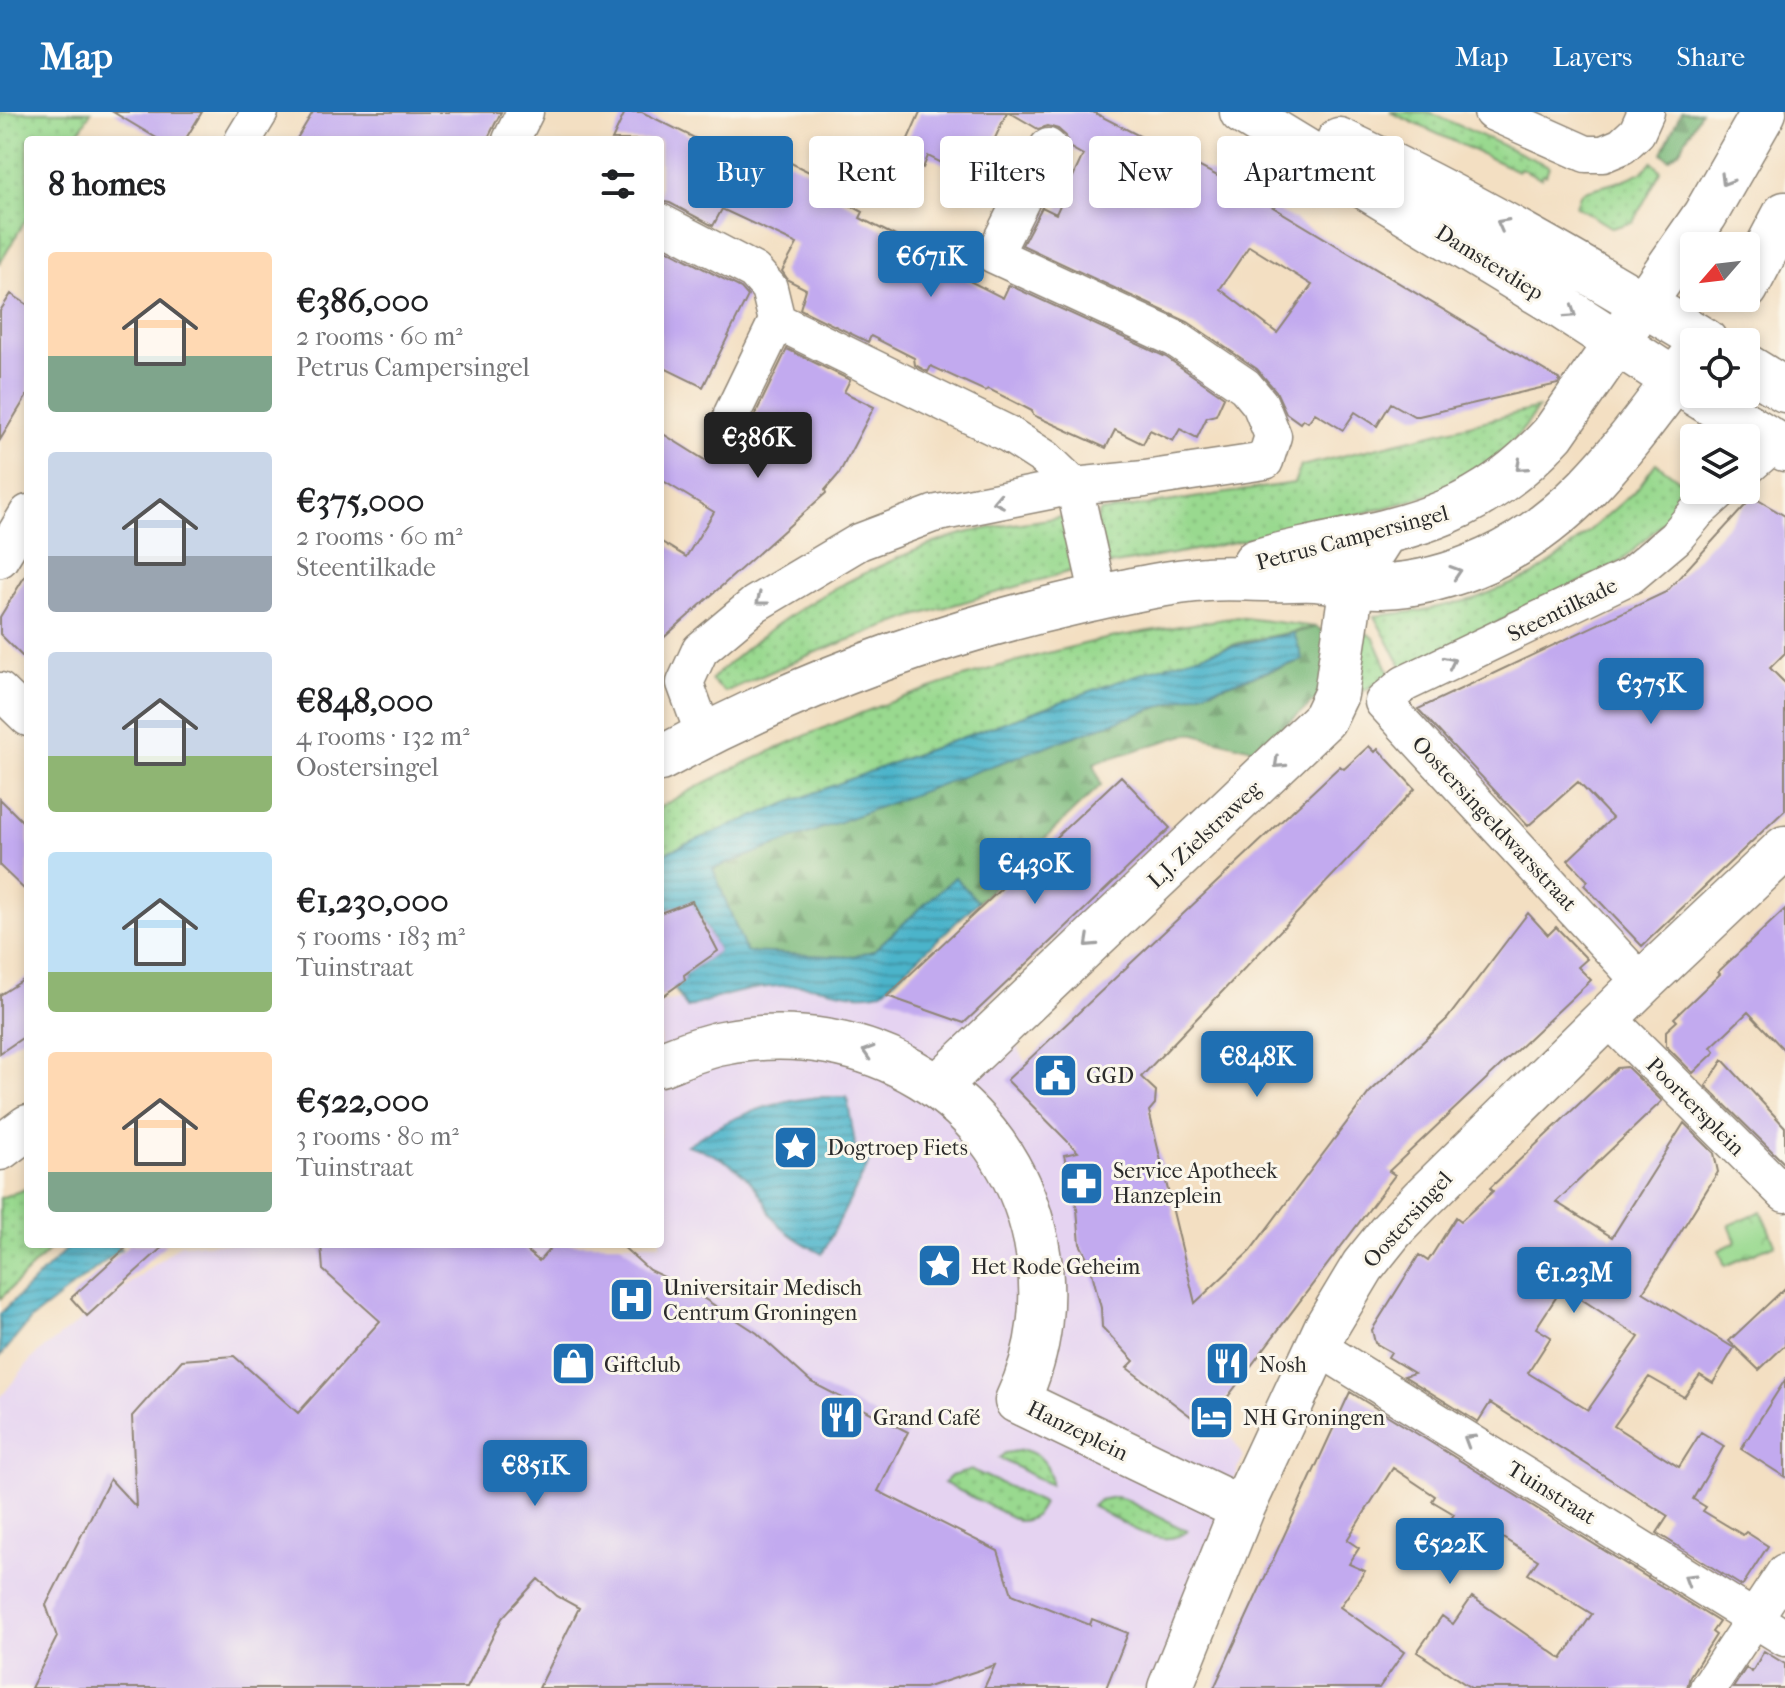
<!DOCTYPE html>
<html lang="en">
<head>
<meta charset="utf-8">
<style>
	body { margin:0; font-family:"IM FELL French Canon",serif; background:#f6f6f6; color:#202124; height:100vh; display:flex; flex-direction:column; font-size:30px; white-space:nowrap }
	* { box-sizing:border-box; margin:0 }
	p { font-size:26px; color:#757577 }
	.icon { flex:none; width:44px; height:44px; fill:none; stroke:currentColor; stroke-width:2; stroke-linecap:round; stroke-linejoin:round }
	.map { position:relative; flex:1; overflow:hidden }
	.details { position:absolute; left:24px; top:24px; width:640px; height:1112px; display:flex; flex-direction:column; background:#fff; border-radius:8px; box-shadow:0 4px 12px #0003 }
	.details>* { flex:none }
	.guide { position:absolute; left:688px; top:24px; width:760px; height:72px; display:flex; gap:16px }
	.needle { width:52px; rotate:242deg }
	.buttons { position:absolute; left:1680px; top:120px; display:grid; gap:16px }
	.buttons a { display:grid; place-items:center; width:80px; height:80px; border-radius:8px; background:#fff; box-shadow:0 4px 12px #0003; font-size:40px }
	.price { position:absolute; translate:-50% -68px; padding:0 18px; border-radius:8px; background:#1f6fb2; color:#fff; font-size:26px; line-height:52px; filter:drop-shadow(0 2px 4px #0008) }
	.price::after { content:''; position:absolute; left:50%; top:48px; width:24px; height:18px; margin-left:-12px; background:inherit; clip-path:polygon(0 0,100% 0,50% 100%) }
	.price.current { background:#222; color:#fff }
	ul { padding:0; list-style:none }
	li { display:flex; align-items:center; gap:24px; height:200px; padding:0 24px }
	li span { display:grid; place-items:center; flex:none; width:224px; height:160px; border-radius:8px; color:#555 }
	li>.icon { margin-inline-start:auto }
	span .icon { width:96px; height:96px; fill:#fffc; stroke-width:1 }
	li b { font-size:34px }
	h2 { display:flex; justify-content:space-between; align-items:center; height:96px; padding:0 24px; font-size:34px }
	.tag { padding:0 28px; border-radius:8px; background:#fff; box-shadow:0 4px 12px #0003; font-size:28px; line-height:72px }
	.tag.current { background:#1f6fb2; color:#fff }
	header { display:flex; align-items:center; gap:48px; box-sizing:border-box; height:112px; padding:0 40px; background:#1f6fb2; color:#fff }
	header strong { font-size:38px }
	nav { display:flex; gap:44px; margin-inline-start:auto; font-size:28px }
	.map>svg:first-child { display:block }
</style>
</head>
<body>
<header>
<strong>Map</strong>
<nav><a>Map</a><a>Layers</a><a>Share</a></nav>
</header>
<div class="map">
<svg width="1785" height="1576" viewBox="0 0 1785 1576">
	<defs>
		<pattern id="grass-dots" width="8" height="8" patternUnits="userSpaceOnUse" patternTransform="scale(2)"><rect width="8" height="8" fill="#99d98f"/><path d="M2 2h.1M6 6h.1" fill="none" stroke="#84ba7c" stroke-width="1.8" stroke-linecap="round"/></pattern>
		<pattern id="forest-firs" width="22" height="20" patternUnits="userSpaceOnUse" patternTransform="scale(2)"><rect width="22" height="20" fill="#7ab97a"/><path d="M5 1l3.5 6h-7zM16 11l3.5 6h-7z" fill="#649764"/></pattern>
		<pattern id="park-crowns" width="20" height="18" patternUnits="userSpaceOnUse" patternTransform="scale(2)"><rect width="20" height="18" fill="#99d98f"/><path d="M2 6a3 3 0 1 1 6 0M12 15a3 3 0 1 1 6 0" fill="none" stroke="#84ba7c"/></pattern>
		<pattern id="water-rules" width="6" height="5" patternUnits="userSpaceOnUse" patternTransform="scale(2)"><rect width="6" height="5" fill="#4bb4ca"/><path d="M0 2.5h6" fill="none" stroke="#3f93a4"/></pattern>
	</defs>
	<rect width="100%" height="100%" fill="#fbf7ec"/>
	<filter id="ink" filterUnits="userSpaceOnUse"><feTurbulence type="fractalNoise" baseFrequency=".0125" numOctaves="2"/><feDisplacementMap in="SourceGraphic" scale="16" xChannelSelector="R" yChannelSelector="G"/><feConvolveMatrix kernelMatrix="1 2 1 2 8 2 1 2 1" color-interpolation-filters="sRGB"/></filter>
	<filter id="wash" filterUnits="userSpaceOnUse"><feTurbulence type="fractalNoise" baseFrequency=".006" numOctaves="4" result="noise"/><feDisplacementMap in="SourceGraphic" scale="32" xChannelSelector="R" yChannelSelector="G"/><feGaussianBlur stdDeviation="1.8" result="paint"/><feColorMatrix in="noise" values="0 0 0 0 0 0 0 0 0 0 0 0 0 0 0 0 0 1.4 0 .05"/><feComposite in="paint" operator="in"/></filter>
	<g filter="url(#wash)">
		<rect width="100%" height="100%" fill="#f3dfc2"/>
		<path fill="#e5d3f1" d="M807 860 973 886 1017 934 1243 1345 1151 1576H0V1286L33 1245 181 1132H660V891Z"/>
		<path fill="url(#grass-dots)" stroke="#62825d" stroke-width="2" d="M0 0H91L74 28H28V104L0 151Z
			M1390 0H1429L1549 54 1546 63 1543 62 1541 66 1520 56 1518 59Z
			M1652 50 1661 59 1633 110 1612 116 1576 94 1580 83 1585 79 1621 69 1642 60Z
			M1538 296C1523 320 1500 346 1475 361 1435 386 1387 395 1343 406 1264 425 1189 440 1109 453L1096 412 1100 400 1294 371 1301 354Z
			M1656 351 1690 376 1680 395 1621 450 1403 557 1374 504 1420 499 1474 487 1531 464 1559 445 1636 378Z
			M1066 404 1078 457 912 505 816 540 725 580 711 568C766 515 820 480 889 450 915 438 942 427 970 420 1002 413 1034 410 1066 404Z
			M1237 505 1316 515 1242 530 1103 575 905 646 660 743V695C795 620 942 565 1092 530 1140 519 1189 513 1237 505Z
			M1365 520 1374 526 1391 564 1359 581 1355 579Z
			M28 1076V1132H55L0 1187V1086Z
			M1024 1338C1042 1343 1051 1353 1050 1373L999 1346 1005 1341Z
			M972 1358 1043 1391C1037 1403 1033 1408 1019 1409L944 1371 951 1364Z
			M1115 1385 1124 1387 1187 1419C1161 1441 1117 1407 1092 1394L1100 1388Z"/>
		<path fill="url(#forest-firs)" stroke="#527252" stroke-width="2" d="M1681 0H1701L1679 39 1669 47 1662 41Z
			M1316 515 1326 521 1323 582 1256 638 1191 621 1094 651 1101 673 978 790 955 765 873 839 849 845 746 840 713 757C908 684 1103 610 1302 549L1294 521Z"/>
		<path fill="url(#park-crowns)" stroke="#62825d" stroke-width="2" d="M1761 1099 1775 1132 1725 1154 1719 1138 1736 1130 1729 1113Z"/>
		<path fill="url(#water-rules)" stroke="#3b707a" stroke-width="2" d="M1294 521 1303 548C1103 610 909 684 713 757L746 840 849 845 873 839 955 765 978 790 884 878C858 890 826 873 798 873 759 873 724 882 687 896L674 876 685 868 684 863 718 839 692 789 660 801V743C777 693 896 649 1016 606 1107 573 1198 538 1294 521Z
			M819 985H847L856 1038 871 1047 822 1142C805 1132 783 1121 772 1104 768 1099 767 1092 763 1087 746 1057 719 1042 687 1033 729 1005 769 990 819 985Z
			M72 1132H116L121 1137 31 1207 0 1245V1202Z"/>
		<g id="blocks">
			<path fill="#c2aaef" fill-rule="evenodd" d="M113 0H202L185 28H160Z
				M313 0H501L487 28H296Z
				M625 0H642L731 44 740 26 842 76 837 86 863 100 860 106 911 132 908 137 936 152 1003 186 1009 173 1166 245 1224 285 1216 303 1207 305 1197 326 1180 317 1173 329 1150 318 1143 332 1115 318 1106 336 1033 303 1032 299 989 277 985 279 931 254 928 260 915 253 914 246 871 224 868 230 800 197 806 177 788 168 782 159 797 132 722 97 713 114 670 91 660 89V28H612Z
				M920 0H1007L976 68 928 44 923 56 900 45Z
				M1009 0H1093L1243 77 1560 268 1558 272 1419 304H1414L1391 291 1377 314 1355 300 1343 318 1315 301 1308 310 1303 307 1300 311 1286 301 1276 279 1257 257 1188 210 1022 133 1042 95 1056 102 1083 43 1069 35 1066 24 1058 17 1048 14 1038 17ZM1249 134 1312 173 1277 221 1220 177Z
				M660 134 741 176 748 184 703 275 660 254Z
				M11 182 28 193V282L0 328V199Z
				M787 237 850 268 844 280 874 295 839 362 825 378 826 381 660 529V429L686 445 714 400 660 367V320L708 350 716 337 729 343 740 321 751 311Z
				M1753 385 1785 404V541L1770 556 1785 571V698L1642 834 1584 773 1588 769 1568 748 1612 706 1578 670 1528 714 1418 597 1666 480Z
				M28 459V550L0 522V505Z
				M1369 634 1375 640 1378 637 1415 677 1141 965 1156 979 1155 992 1149 999 1195 1191 1250 1139 1369 981 1447 907 1528 801 1548 823 1556 815 1587 847 1578 855 1591 868 1389 1059 1395 1063 1205 1315 1127 1256 1134 1249 1102 1215 1101 1196 1089 1149 1080 1132 1077 1097 1064 1043 1078 1040 1007 968 1340 654 1344 657Z
				M1121 664 1170 716 1067 814 964 911 887 884Z
				M0 687 28 715V781L0 754Z
				M692 789 718 839 684 863 685 868 660 886V801Z
				M1785 797V939L1748 900 1711 935 1715 940 1693 961 1666 934V919L1677 909 1674 906 1720 862 1718 860Z
				M28 865V922L0 941V883Z
				M1723 948 1785 1015V1052L1706 974Z
				M1627 955 1662 989 1556 1090 1612 1125 1684 1011 1714 1041 1718 1060 1643 1180 1734 1236 1713 1271 1700 1263 1684 1285 1649 1265 1614 1314 1679 1355 1701 1320 1724 1334 1693 1387 1706 1395 1703 1399 1743 1423 1746 1420 1768 1434 1742 1474 1657 1421 1668 1404 1490 1291 1478 1310 1404 1264 1414 1261 1388 1245 1391 1240 1375 1231 1372 1218 1419 1143 1428 1149 1456 1105 1461 1109 1493 1079 1490 1076 1617 956ZM1563 1175 1639 1225 1588 1298 1528 1261 1551 1225 1536 1216Z
				M130 1132H166L87 1204 71 1186Z
				M321 1132H519L539 1149 554 1132H620L649 1158 689 1177 757 1221 811 1270 908 1320 878 1379 998 1439 1012 1482 1090 1513 1092 1507 1128 1521 1106 1576H984L995 1553 925 1576H539L579 1496 557 1484 538 1467 502 1506 467 1576H31L57 1525 46 1493 110 1367 136 1395 132 1304 182 1248 234 1244 298 1301 380 1209 323 1158Z
				M1785 1176V1233L1759 1258 1729 1229Z
				M1785 1268V1365L1741 1337Z
				M1350 1280 1719 1510 1712 1520 1716 1523 1690 1564 1687 1576H1471L1417 1540 1442 1504 1453 1512 1472 1485 1562 1547 1592 1502 1528 1462 1538 1448 1482 1413 1457 1448 1435 1434 1454 1402 1432 1389 1435 1384 1393 1356 1347 1428 1359 1436 1349 1452 1365 1459 1340 1495 1404 1540 1379 1576H1214Z
				M1764 1539 1785 1552V1576H1733L1746 1556 1752 1560Z"/>
		</g>
	</g>
	<g filter="url(#ink)">
		<use href="#blocks" fill-opacity="0" stroke="#8f8576" stroke-width="2"/>
		<g fill="none" stroke-linecap="round" stroke-linejoin="round">
			<defs>
				<path id="minor" d="M1492 0 1586 42H1603L1622 34 1637 20 1646 0
					M243 28 260 0
					M511 28 525 0
					M660 110 754 159 769 176 777 209 1008 322 1045 346 1074 374 1099 485
					M732 302 777 209
					M1746 356 1775 331
					M0 447 28 401
					M0 579 28 606
					M1383 590 1404 572 1630 464 1675 426 1697 400 1721 378
					M1383 590 1642 871
					M704 623 685 571 700 538 755 492 859 430 933 402 1074 374 1145 367 1265 349 1273 324 1260 292 1245 274 1176 227 994 143 1048 35
					M1607 905 1785 1082
					M1318 1235 1785 1526
					M1708 1576 1785 1460"/>
				<path id="tertiary" d="M1746 254 1785 278
					M1696 282 1785 337
					M660 952C681 944 701 935 723 931 866 903 1006 984 1036 1129 1047 1183 1041 1239 1017 1289L1242 1397
					M938 974 1324 607 1336 582 1352 471 1384 421
					M1170 1576 1242 1397 1327 1214 1363 1154 1391 1119 1421 1088 1642 871 1785 736"/>
				<path id="secondary" d="M1242 0 1554 190 1674 268
					M1339 28C1465 87 1586 157 1705 229
					M1746 176 1785 102
					M1255 450C1277 443 1299 439 1321 434 1420 413 1482 400 1553 322L1705 103 1764 0
					M660 647C791 576 931 523 1077 490 1119 481 1164 470 1207 467 1227 465 1248 467 1268 467 1284 468 1300 466 1316 467 1338 469 1360 475 1382 474 1417 473 1454 463 1487 448 1580 406 1633 321 1694 243
					M0 1036 28 1015"/>
			</defs>
			<use href="#minor" stroke="#8f8576" stroke-width="39"/>
			<use href="#tertiary" stroke="#8f8576" stroke-width="47"/>
			<use href="#secondary" stroke="#8f8576" stroke-width="47"/>
			<use href="#minor" stroke="#fff" stroke-width="36"/>
			<use href="#tertiary" stroke="#fff" stroke-width="44"/>
			<use href="#secondary" stroke="#fff" stroke-width="44"/>
		</g>
		<defs><path id="oneway-chevron" d="M-2-3.5L2.5 0L-2 3.5" fill="none" stroke-width="1.6" stroke-linecap="round" stroke-linejoin="round" transform="scale(2)"/></defs>
		<g stroke="#a0a0a0">
			<use href="#oneway-chevron" transform="translate(1726 68) rotate(121)"/>
			<use href="#oneway-chevron" transform="translate(1502 112) rotate(-152)"/>
			<use href="#oneway-chevron" transform="translate(1571 201) rotate(33)"/>
			<use href="#oneway-chevron" transform="translate(1521 354) rotate(139)"/>
			<use href="#oneway-chevron" transform="translate(998 389) rotate(169)"/>
			<use href="#oneway-chevron" transform="translate(1456 460) rotate(-18)"/>
			<use href="#oneway-chevron" transform="translate(761 488) rotate(143)"/>
			<use href="#oneway-chevron" transform="translate(1450 550) rotate(-26)"/>
			<use href="#oneway-chevron" transform="translate(1279 651) rotate(137)"/>
			<use href="#oneway-chevron" transform="translate(1090 830) rotate(137)"/>
			<use href="#oneway-chevron" transform="translate(868 940) rotate(-163)"/>
			<use href="#oneway-chevron" transform="translate(1469 1328) rotate(-148)"/>
			<use href="#oneway-chevron" transform="translate(1689 1467) rotate(-148)"/>
		</g>
	</g>
	<defs>
		<symbol id="civic-square" viewBox="-11 -11 22 22"><rect x="-9" y="-9" width="18" height="18" rx="4" fill="#1f6fb2" stroke="#fbf7ec"/><path d="M-.6-6.5H3V-4.5H.6V-3L4-1V1h2V6H-6V1h2V-1L-.6-3ZM-1.2 2.5V6h2.4V2.5Z" fill="#fff"/></symbol>
		<symbol id="sight-square" viewBox="-11 -11 22 22"><rect x="-9" y="-9" width="18" height="18" rx="4" fill="#1f6fb2" stroke="#fbf7ec"/><path d="M0-6L1.8-2.2L6-1.7L2.9 1.2L3.7 5.4L0 3.3L-3.7 5.4L-2.9 1.2L-6-1.7L-1.8-2.2Z" fill="#fff"/></symbol>
		<symbol id="pharmacy-square" viewBox="-11 -11 22 22"><rect x="-9" y="-9" width="18" height="18" rx="4" fill="#1f6fb2" stroke="#fbf7ec"/><path d="M-2-6h4v4h4v4h-4v4h-4v-4h-4v-4h4Z" fill="#fff"/></symbol>
		<symbol id="hospital-square" viewBox="-11 -11 22 22"><rect x="-9" y="-9" width="18" height="18" rx="4" fill="#1f6fb2" stroke="#fbf7ec"/><path d="M-5-5h3v3.5h4V-5h3V5h-3V1.5h-4V5h-3Z" fill="#fff"/></symbol>
		<symbol id="shop-square" viewBox="-11 -11 22 22"><rect x="-9" y="-9" width="18" height="18" rx="4" fill="#1f6fb2" stroke="#fbf7ec"/><path d="M-5-2.5h2.3a2.7 3.5 0 0 1 5.4 0H5L5.5 6h-11ZM-1.5-2.5h3a1.5 2.3 0 0 0-3 0Z" fill="#fff"/></symbol>
		<symbol id="restaurant-square" viewBox="-11 -11 22 22"><rect x="-9" y="-9" width="18" height="18" rx="4" fill="#1f6fb2" stroke="#fbf7ec"/><path d="M-5-6h1v4h1v-4h1v4h1v-4h1v5L-1.5 .5V6h-2V.5L-5-1ZM5-6V6H3V1.5H1.5Q1.5-4 5-6Z" fill="#fff"/></symbol>
		<symbol id="hotel-square" viewBox="-11 -11 22 22"><rect x="-9" y="-9" width="18" height="18" rx="4" fill="#1f6fb2" stroke="#fbf7ec"/><path d="M-6-4.5h1.5V1H6V5H4.5V3h-9V5H-6ZM-4 0a1.8 1.8 0 1 1 3.6 0ZM.5 0V-2.5h3Q6-2.5 6 0Z" fill="#fff"/></symbol>
	</defs>
	<g fill-rule="evenodd">
		<use href="#civic-square" x="1030" y="938" width="51" height="51"/>
		<use href="#sight-square" x="770" y="1010" width="51" height="51"/>
		<use href="#pharmacy-square" x="1056" y="1046" width="51" height="51"/>
		<use href="#sight-square" x="914" y="1128" width="51" height="51"/>
		<use href="#hospital-square" x="606" y="1162" width="51" height="51"/>
		<use href="#shop-square" x="548" y="1226" width="51" height="51"/>
		<use href="#restaurant-square" x="1202" y="1226" width="51" height="51"/>
		<use href="#restaurant-square" x="816" y="1280" width="51" height="51"/>
		<use href="#hotel-square" x="1186" y="1280" width="51" height="51"/>
	</g>
	<g text-anchor="middle" stroke-width="6" stroke-linejoin="round" paint-order="stroke">
		<g font-size="22" fill="#2b2b2b" stroke="#fbf7ec">
			<text transform="translate(1490 150) rotate(32)" y="8">Damsterdiep</text>
			<text transform="translate(1352 425) rotate(-15)" y="8">Petrus Campersingel</text>
			<text transform="translate(1562 497) rotate(-26)" y="8">Steentilkade</text>
			<text transform="translate(1495 711) rotate(47)" y="8">Oostersingeldwarsstraat</text>
			<text transform="translate(1204 722) rotate(-43)" y="8">L.J. Zielstraweg</text>
			<text transform="translate(1696 994) rotate(45)" y="8">Poortersplein</text>
			<text transform="translate(1407 1107) rotate(-48)" y="8">Oostersingel</text>
			<text transform="translate(1078 1318) rotate(26)" y="8">Hanzeplein</text>
			<text transform="translate(1552 1380) rotate(32)" y="8">Tuinstraat</text>
		</g>
		<g font-size="22" fill="#2b2b2b" stroke="#fbf7ec" text-anchor="start">
			<text x="1086" y="971">GGD</text>
			<text x="827" y="1043">Dogtroep Fiets</text>
			<text x="1113" y="1066">Service Apotheek<tspan x="1113" dy="25">Hanzeplein</tspan></text>
			<text x="971" y="1162">Het Rode Geheim</text>
			<text x="663" y="1183">Universitair Medisch<tspan x="663" dy="25">Centrum Groningen</tspan></text>
			<text x="604" y="1260">Giftclub</text>
			<text x="1259" y="1260">Nosh</text>
			<text x="873" y="1313">Grand Café</text>
			<text x="1243" y="1313">NH Groningen</text>
		</g>
	</g>
</svg>
<div class="buttons">
<a><svg class="needle" viewBox="-14 -14 28 28"><path d="M0-13l5 13h-10z" fill="#e53935"/><path d="M0 13l5-13h-10z" fill="#757577"/></svg></a>
<a><svg class="icon" aria-label="locate" viewBox="0 0 24 24"><circle cx="12" cy="12" r="6"/><path d="M12 2v4M12 18v4M2 12h4M18 12h4"/></svg></a>
<a><svg class="icon" aria-label="layers" viewBox="0 0 24 24"><path d="M12 4l9 5-9 5-9-5zM3 14l9 5 9-5"/></svg></a>
</div>
<b class="price" style="left:931px;top:187px">€671K</b>
<b class="price current" style="left:758px;top:368px">€386K</b>
<b class="price" style="left:1651px;top:614px">€375K</b>
<b class="price" style="left:1035px;top:794px">€430K</b>
<b class="price" style="left:1257px;top:987px">€848K</b>
<b class="price" style="left:1574px;top:1203px">€1.23M</b>
<b class="price" style="left:535px;top:1396px">€851K</b>
<b class="price" style="left:1450px;top:1474px">€522K</b>
<div class="guide">
<a class="tag current">Buy</a>
<a class="tag">Rent</a>
<a class="tag">Filters</a>
<a class="tag">New</a>
<a class="tag">Apartment</a>
</div>
<section class="details">
<h2>8 homes<svg class="icon" aria-label="filters" viewBox="0 0 24 24"><path d="M4 7h16M4 17h16"/><circle cx="9" cy="7" r="2"/><circle cx="15" cy="17" r="2"/></svg></h2>
<ul>
<li><span style="background:linear-gradient(#ffd9b3 65%,#7fa58c 0)"><svg class="icon" aria-label="home" viewBox="0 0 24 24"><path d="M3 11l9-7 9 7M6 9v11h12V9"/></svg></span><div><b>€386,000</b><p>2 rooms · 60 m²</p><p>Petrus Campersingel</p></div></li>
<li><span style="background:linear-gradient(#c9d6e8 65%,#9aa5b1 0)"><svg class="icon" aria-label="home" viewBox="0 0 24 24"><path d="M3 11l9-7 9 7M6 9v11h12V9"/></svg></span><div><b>€375,000</b><p>2 rooms · 60 m²</p><p>Steentilkade</p></div></li>
<li><span style="background:linear-gradient(#c9d6e8 65%,#8fb573 0)"><svg class="icon" aria-label="home" viewBox="0 0 24 24"><path d="M3 11l9-7 9 7M6 9v11h12V9"/></svg></span><div><b>€848,000</b><p>4 rooms · 132 m²</p><p>Oostersingel</p></div></li>
<li><span style="background:linear-gradient(#bfe0f5 75%,#8fb573 0)"><svg class="icon" aria-label="home" viewBox="0 0 24 24"><path d="M3 11l9-7 9 7M6 9v11h12V9"/></svg></span><div><b>€1,230,000</b><p>5 rooms · 183 m²</p><p>Tuinstraat</p></div></li>
<li><span style="background:linear-gradient(#ffd9b3 75%,#7fa58c 0)"><svg class="icon" aria-label="home" viewBox="0 0 24 24"><path d="M3 11l9-7 9 7M6 9v11h12V9"/></svg></span><div><b>€522,000</b><p>3 rooms · 80 m²</p><p>Tuinstraat</p></div></li>
</ul>
</section>
</div>
</body>
</html>
